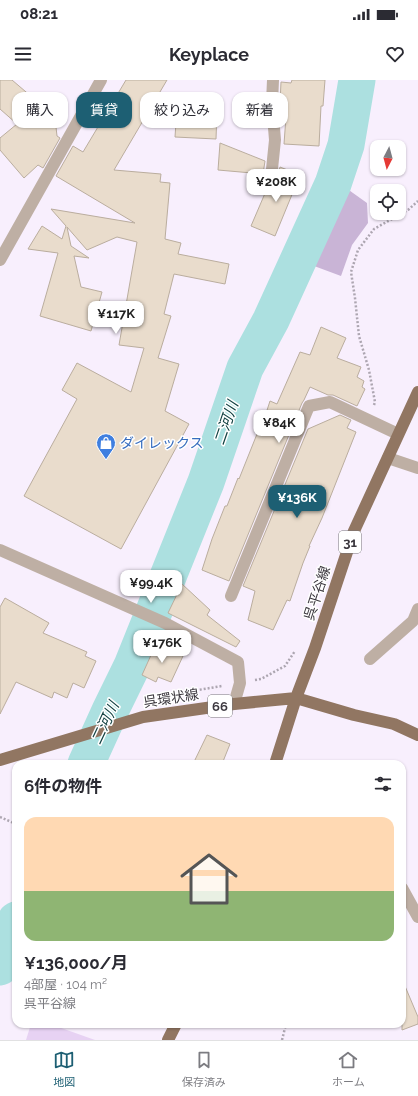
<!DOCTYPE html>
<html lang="ja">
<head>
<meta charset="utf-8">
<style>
	body { margin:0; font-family:Raleway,"Noto Sans JP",sans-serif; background:#f2f2f3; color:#2b2b33; height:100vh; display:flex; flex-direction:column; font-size:15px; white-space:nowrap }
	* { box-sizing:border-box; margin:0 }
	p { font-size:13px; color:#7c7c81 }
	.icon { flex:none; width:22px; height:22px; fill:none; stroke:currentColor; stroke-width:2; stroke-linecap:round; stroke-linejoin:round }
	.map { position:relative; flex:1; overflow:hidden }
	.side { position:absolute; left:12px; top:680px; width:394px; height:268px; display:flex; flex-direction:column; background:#fff; border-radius:12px; box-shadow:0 1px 3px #0004 }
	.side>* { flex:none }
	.guide { position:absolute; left:12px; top:12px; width:394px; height:36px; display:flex; gap:8px }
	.needle { width:26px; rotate:186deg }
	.fabs { position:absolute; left:370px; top:60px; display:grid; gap:8px }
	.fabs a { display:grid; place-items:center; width:36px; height:36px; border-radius:8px; background:#fff; box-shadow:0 1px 3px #0004; font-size:20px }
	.price { position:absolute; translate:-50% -34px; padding:0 9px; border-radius:8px; background:#fff; color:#222; font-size:13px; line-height:26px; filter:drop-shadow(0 1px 2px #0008) }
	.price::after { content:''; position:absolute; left:50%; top:24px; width:12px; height:9px; margin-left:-6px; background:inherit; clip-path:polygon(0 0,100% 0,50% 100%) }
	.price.active { background:#1d5f73; color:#fff }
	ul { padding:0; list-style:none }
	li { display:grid; align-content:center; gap:8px; height:212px; padding:0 12px }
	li+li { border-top:1px solid #e1e1e2 }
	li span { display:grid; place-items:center; height:124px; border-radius:12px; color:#555 }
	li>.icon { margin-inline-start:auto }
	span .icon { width:72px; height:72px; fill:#fffc; stroke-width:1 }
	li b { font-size:17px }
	h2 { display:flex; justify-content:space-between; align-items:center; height:48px; padding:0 12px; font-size:17px }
	.tag { padding:0 14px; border-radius:12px; background:#fff; box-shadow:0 1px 3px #0004; font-size:14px; line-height:36px }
	.tag.active { background:#1d5f73; color:#fff }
	.status { display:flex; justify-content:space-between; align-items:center; height:28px; padding:0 20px; background:#fff; direction:ltr }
	.status svg { height:11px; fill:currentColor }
	header { display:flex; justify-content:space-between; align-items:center; height:52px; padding:0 12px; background:#fff; font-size:18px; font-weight:700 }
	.dock { display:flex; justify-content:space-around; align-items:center; height:56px; border-top:1px solid #e1e1e2; background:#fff; font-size:11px; color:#7c7c81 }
	.dock a { display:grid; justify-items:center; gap:2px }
	.dock .active { color:#1d5f73 }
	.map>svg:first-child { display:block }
</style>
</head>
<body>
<div class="status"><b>08:21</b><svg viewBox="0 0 49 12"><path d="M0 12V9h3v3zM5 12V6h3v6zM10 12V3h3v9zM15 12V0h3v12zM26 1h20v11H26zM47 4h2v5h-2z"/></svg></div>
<header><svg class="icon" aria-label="menu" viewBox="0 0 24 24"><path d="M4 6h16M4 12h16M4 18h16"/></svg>Keyplace<svg class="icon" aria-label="heart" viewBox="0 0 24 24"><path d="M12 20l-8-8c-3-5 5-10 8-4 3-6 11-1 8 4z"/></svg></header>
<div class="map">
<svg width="418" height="960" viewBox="0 0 418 960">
	<rect width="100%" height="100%" fill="#f8effd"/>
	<path fill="#e7d2f3" d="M31 944H50L95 960H26Z"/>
	<path fill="#c9b4d6" d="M339 103 367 123 368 143 352 165 341 196 306 183Z"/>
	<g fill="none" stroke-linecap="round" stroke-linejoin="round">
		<path stroke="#ace0e0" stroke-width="37" d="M86 684 110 631 132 586 206 402 245 288 271 240 333 104 346 65 357 0
			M0 887 16 840"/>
	</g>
	<path fill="#e9dccc" stroke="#baad9e" d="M0 0H12L53 35 56 47 57 56 60 58 43 88 38 85 24 98 0 70V58L17 44 0 29Z
		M126 0H167L114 90 161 94 160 102 170 103 165 159 181 163 178 174 229 184 225 204 174 194 164 234 171 236 158 278 179 284 165 331 189 344 121 469 24 416 77 319 62 310 77 283 131 312 144 268 119 265 137 162 117 157 87 170 67 147 71 166 89 178 74 176 81 207 102 212 91 251 40 236 58 173 28 169 42 146 62 159 66 146 51 129 135 143 56 96 73 66 83 72Z
		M292 0H325L323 26H321L319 66 284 64 287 23H280L281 2 291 3Z
		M177 28 217 31 216 59 175 57Z
		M220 63 265 81 263 94 218 90Z
		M280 87 300 95 275 156 251 146 266 111H270L274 109 275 106Z
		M321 247 346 258 337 278 361 287 357 297 364 301 362 307 365 309 357 326 333 315H328L310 307 304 320 302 323 229 501 202 490 212 459 225 426H227L238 398 239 399 257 354 259 355 270 321 277 324 300 272 310 275Z
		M340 335 351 340 347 348 356 352 322 438 309 466H310L303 483 290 521 287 520 273 550 248 540 255 511 243 506 308 349Z
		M182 504 210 530 207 535 240 561 236 567 168 533Z
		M5 518 49 543 43 553 87 572 85 576 96 581 84 608 73 603 67 618 54 612 52 618 16 602 0 634V527Z
		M156 564 183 576 171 602 158 597 156 602 142 595Z
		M207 655 230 664 222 684H193Z
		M402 899 418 937V944L402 950Z"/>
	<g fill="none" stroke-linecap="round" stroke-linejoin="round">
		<path stroke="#ada6b1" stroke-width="2.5" stroke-dasharray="2 2" stroke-linecap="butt" d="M374 325 375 322 369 290 359 256 355 218 351 192 358 170 374 149 408 130 418 121
			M255 600 261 599 285 586 295 571
			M180 613 222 606
			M0 737 16 744
			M282 960 286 944"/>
		<path stroke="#beafa4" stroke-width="12" d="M268 104 272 89 275 60 272 23 273 0
			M0 180 101 0
			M388 378 418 388
			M0 470 165 543 238 582 240 603 234 624
			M231 516 309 326 330 322 398 354
			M370 579 413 541 418 529
			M402 808 418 837"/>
		<path stroke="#917662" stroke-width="12" d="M0 680 143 637 234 624 296 618 354 635 394 644 418 655
			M275 684 296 618 315 568 354 451 418 312
			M168 960 176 944"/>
	</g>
	<defs>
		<symbol id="shop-pin" viewBox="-11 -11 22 30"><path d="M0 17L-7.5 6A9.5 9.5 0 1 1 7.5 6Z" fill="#3f7fe0" stroke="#fff"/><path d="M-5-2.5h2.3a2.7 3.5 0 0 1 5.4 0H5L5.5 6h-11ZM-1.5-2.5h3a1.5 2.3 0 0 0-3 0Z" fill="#fff"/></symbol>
	</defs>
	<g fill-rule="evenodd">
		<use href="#shop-pin" x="95" y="352" width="22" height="30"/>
	</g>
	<g text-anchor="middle" stroke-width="3" stroke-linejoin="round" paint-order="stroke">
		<g fill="#fff" stroke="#767479" stroke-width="1">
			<rect x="339" y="451" width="22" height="22" rx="3"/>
			<rect x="208" y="615" width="24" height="22" rx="3"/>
		</g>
		<g font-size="13" font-weight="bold" fill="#3c383f">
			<text x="350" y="467">31</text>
			<text x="220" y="631">66</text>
		</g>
		<g font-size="14" fill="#366cbe" stroke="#fff" text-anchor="start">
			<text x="120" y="368">ダイレックス</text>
		</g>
		<g font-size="14" fill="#3c383f" stroke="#fff">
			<text transform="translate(317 513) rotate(-72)" y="5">呉平谷線</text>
			<text transform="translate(171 618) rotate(-9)" y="5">呉環状線</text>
		</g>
		<g font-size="15" font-style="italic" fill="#124141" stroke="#fff">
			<text transform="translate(226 343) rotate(-71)" y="5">二河川</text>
			<text transform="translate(105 643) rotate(-65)" y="5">二河川</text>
		</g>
	</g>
</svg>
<div class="fabs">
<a><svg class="needle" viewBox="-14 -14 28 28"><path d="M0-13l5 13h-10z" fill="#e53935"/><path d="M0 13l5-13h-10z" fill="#7c7c81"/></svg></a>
<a><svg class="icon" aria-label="locate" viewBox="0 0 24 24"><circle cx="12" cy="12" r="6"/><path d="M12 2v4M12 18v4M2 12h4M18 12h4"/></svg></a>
</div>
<b class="price" style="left:276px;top:123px">¥208K</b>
<b class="price" style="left:116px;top:255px">¥117K</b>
<b class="price" style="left:279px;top:364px">¥84K</b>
<b class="price active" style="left:297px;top:439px">¥136K</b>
<b class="price" style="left:151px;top:524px">¥99.4K</b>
<b class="price" style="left:162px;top:584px">¥176K</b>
<div class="guide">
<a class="tag">購入</a>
<a class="tag active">賃貸</a>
<a class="tag">絞り込み</a>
<a class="tag">新着</a>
</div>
<section class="side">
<h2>6件の物件<svg class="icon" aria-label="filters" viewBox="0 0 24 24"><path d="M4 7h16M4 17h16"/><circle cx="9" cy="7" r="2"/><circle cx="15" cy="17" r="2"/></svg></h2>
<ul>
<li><span style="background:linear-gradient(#ffd9b3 60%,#8fb573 0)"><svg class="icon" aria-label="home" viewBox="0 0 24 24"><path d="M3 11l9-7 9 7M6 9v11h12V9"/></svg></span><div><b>¥136,000/月</b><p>4部屋 · 104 m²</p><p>呉平谷線</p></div></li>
</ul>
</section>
</div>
<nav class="dock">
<a class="active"><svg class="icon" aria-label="map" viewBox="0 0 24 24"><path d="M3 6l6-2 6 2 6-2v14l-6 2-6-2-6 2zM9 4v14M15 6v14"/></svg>地図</a>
<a><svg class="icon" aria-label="saved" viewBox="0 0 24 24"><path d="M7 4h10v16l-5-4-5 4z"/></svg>保存済み</a>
<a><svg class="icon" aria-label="home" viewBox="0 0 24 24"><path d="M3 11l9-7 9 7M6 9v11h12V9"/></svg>ホーム</a>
</nav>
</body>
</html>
